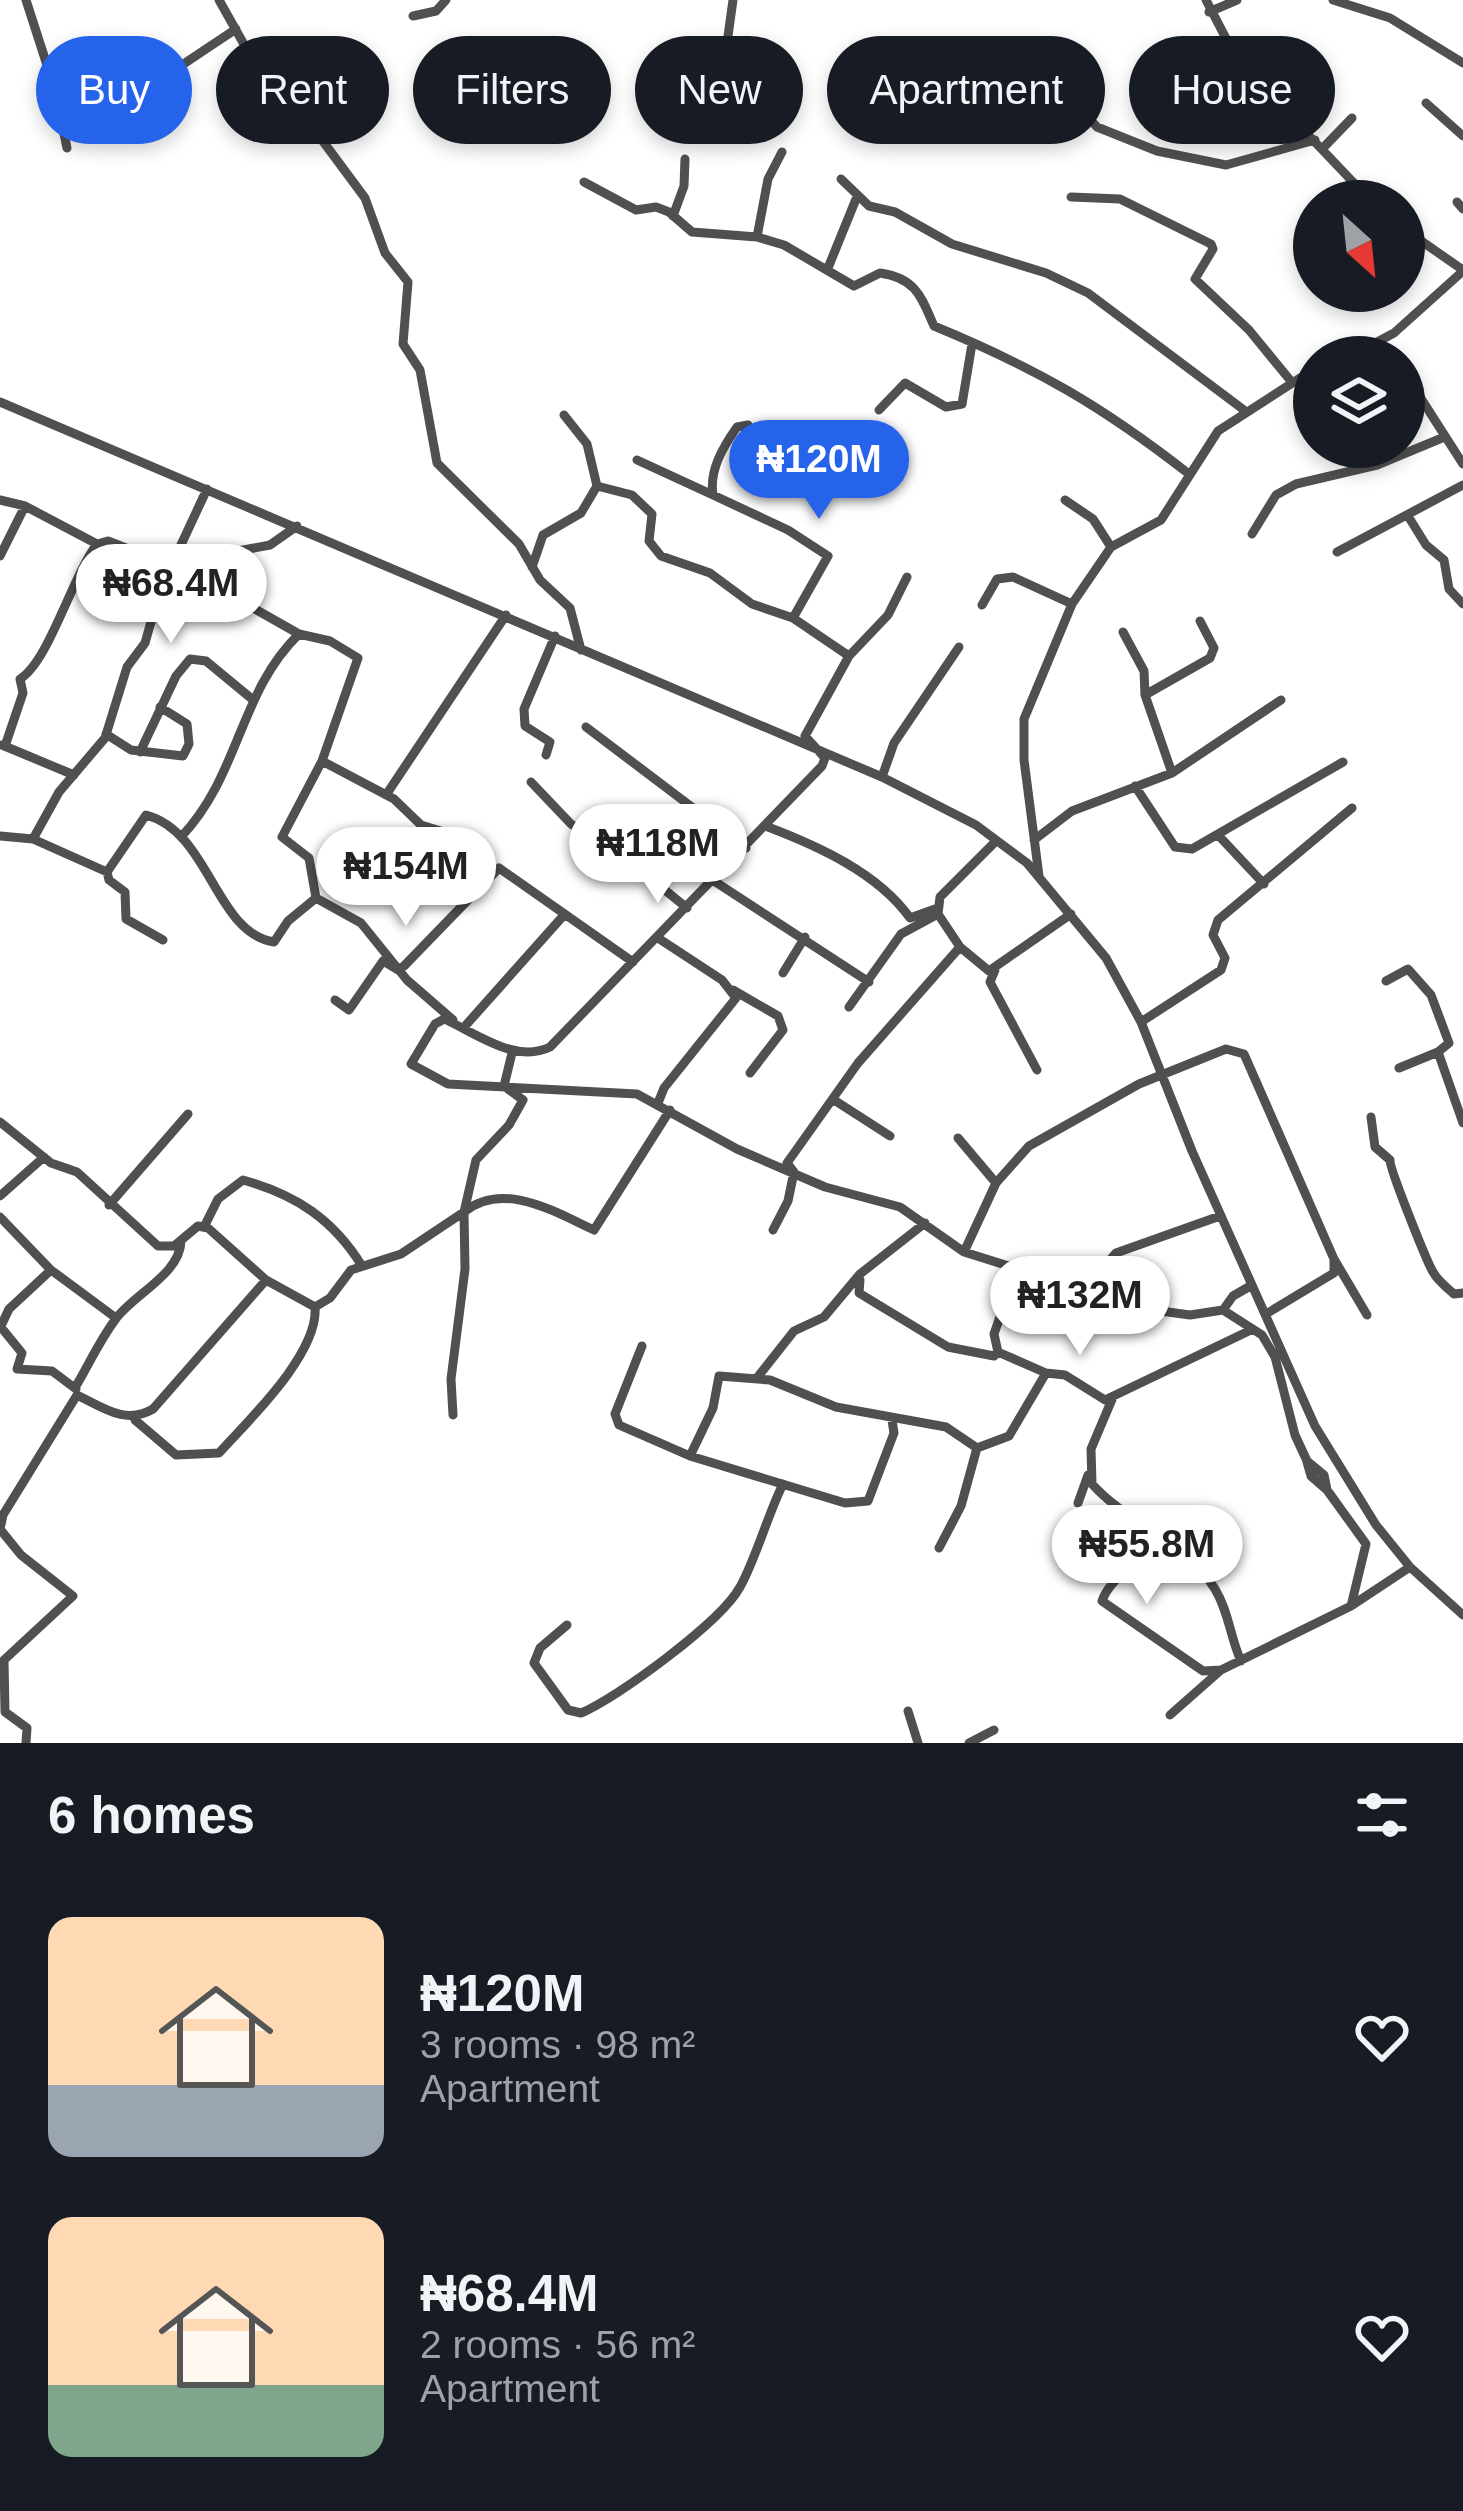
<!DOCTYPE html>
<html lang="en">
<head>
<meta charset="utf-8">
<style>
	body { margin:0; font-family:Helvetica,sans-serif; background:#242831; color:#f1f3f6; height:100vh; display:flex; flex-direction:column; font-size:45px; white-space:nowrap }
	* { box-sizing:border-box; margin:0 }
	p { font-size:39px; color:#9ea1a6 }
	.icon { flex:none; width:66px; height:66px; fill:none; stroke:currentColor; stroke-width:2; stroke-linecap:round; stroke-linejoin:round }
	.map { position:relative; height:1743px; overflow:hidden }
	.details { display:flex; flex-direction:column; background:#171b24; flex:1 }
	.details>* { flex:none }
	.top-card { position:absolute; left:36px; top:36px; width:1392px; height:108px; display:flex; gap:24px }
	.needle { width:78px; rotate:153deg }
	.controls { position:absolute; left:1293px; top:180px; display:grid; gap:24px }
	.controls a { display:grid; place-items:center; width:132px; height:132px; border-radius:50%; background:#171b24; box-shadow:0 6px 18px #0003; font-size:60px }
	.price { position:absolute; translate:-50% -102px; padding:0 27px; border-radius:42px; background:#fff; color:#222; font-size:39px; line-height:78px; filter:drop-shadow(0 3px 6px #0008) }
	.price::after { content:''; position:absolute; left:50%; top:72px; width:36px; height:27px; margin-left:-18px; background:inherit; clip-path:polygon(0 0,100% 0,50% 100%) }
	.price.selected { background:#2563eb; color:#fff }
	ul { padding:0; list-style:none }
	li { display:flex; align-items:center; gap:36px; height:300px; padding:0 48px }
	li span { display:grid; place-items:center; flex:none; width:336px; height:240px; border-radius:24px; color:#555 }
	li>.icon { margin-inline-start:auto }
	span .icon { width:144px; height:144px; fill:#fffc; stroke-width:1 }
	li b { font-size:51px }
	h2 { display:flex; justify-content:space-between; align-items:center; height:144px; padding:0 48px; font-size:51px }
	.pill { padding:0 42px; border-radius:54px; background:#171b24; box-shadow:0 6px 18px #0003; font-size:42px; line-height:108px }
	.pill.selected { background:#2563eb; color:#fff }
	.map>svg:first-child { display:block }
</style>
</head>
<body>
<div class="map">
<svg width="1463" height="1743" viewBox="0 0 1463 1743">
	<rect width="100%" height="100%" fill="#fff"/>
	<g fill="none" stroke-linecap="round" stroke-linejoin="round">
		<path stroke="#505050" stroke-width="9" d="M26 0 55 90 67 148
			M219 0 285 117 322 140 365 198 385 253 408 282 403 344 420 370 437 463 519 544 540 580 570 608 581 650
			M1206 0 1258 100 1294 120 1371 201
			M1333 0 1390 18 1463 63
			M1209 12 1237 0
			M413 16 436 11 446 0
			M728 36 733 0
			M983 45 1011 54 1062 89 1097 127 1157 151 1226 165 1315 140
			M182 65 236 29
			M1426 103 1463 136
			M1323 148 1352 118
			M841 179 869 206 895 212 952 244 1046 273 1088 293 1244 410
			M584 182 636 210 656 207 669 212 692 232 757 237 784 245 854 286 880 273C917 278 922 299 934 326 1036 368 1102 406 1189 474
			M1071 197 1120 199 1211 244 1213 249 1195 279 1249 330 1290 380
			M1457 202 1463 209
			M673 216 684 186 685 159
			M1404 229 1463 270
			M757 237 768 179 782 152
			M828 268 856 199
			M1349 357 1394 333 1463 271
			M1404 372 1463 464
			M0 402 882 777 976 825 1027 863 1106 958 1141 1022 1192 1151 1315 1426 1376 1525 1410 1567 1463 1615
			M879 410 905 383 946 407 962 404 972 344
			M748 425 737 427C723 447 709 470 713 495L788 530 828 556 793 618
			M637 460 713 495
			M597 486 632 495 652 514 649 541 661 556 710 573 752 604 793 618 849 656
			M0 500 25 506 97 544
			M1065 500 1093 519 1111 547
			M1408 516 1426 545 1444 560 1449 589 1463 604
			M297 526 270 545 238 551 226 578 232 596 299 634 330 641 358 658 322 761 282 837 309 858 316 898
			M1252 534 1276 495 1296 484 1377 465 1442 438
			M1337 552 1463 485
			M0 556 25 506
			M532 567 543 535 581 513 597 486 587 444 564 415
			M169 573 228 589
			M907 577 888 615 849 656 805 736 825 758 822 766 550 1047C515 1064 476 1033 444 1019L435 1024 411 1064 448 1084 637 1094 737 1149 825 1187 900 1207 964 1252 1146 1309 1190 1315 1223 1310 1262 1335 1275 1357 1295 1435 1307 1461 1324 1475 1327 1490 1366 1544 1351 1606
			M982 605 997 579 1013 577 1072 604
			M1123 632 1144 671 1145 695 1172 773
			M1145 695 1210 658 1214 648 1200 621
			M586 727 746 848
			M106 734 131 750 183 756 189 744 187 724 160 707
			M2 745 74 775
			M5 746 23 693 20 679C49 661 71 579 97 544L108 541 172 566
			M140 752 176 676 190 659 206 661 252 699
			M546 755 550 742 525 726 524 709 555 636
			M322 761 394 799 421 825 467 839 475 851 466 864 485 880
			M882 777 894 743 959 647
			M531 782 571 824 628 860 687 908
			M1135 786 1175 847 1192 849 1343 762
			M386 795 506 615
			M768 827C818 846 878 873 910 918L935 909
			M0 836 33 839 59 792 105 738 127 667 145 643 160 590 207 489
			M1219 836 1264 884
			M181 837C240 775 239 692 299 634
			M33 839 107 872 146 815C210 832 215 933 274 942L288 921 316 898
			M1034 840 1072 811 1172 773 1281 700
			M107 872 109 880 125 892 126 919 163 940
			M1039 876 1024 760V719L1072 604 1111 547 1161 520 1218 431 1314 369
			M714 881 869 982
			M316 898 361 923 407 980 453 1020
			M938 914 960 947 989 971 1071 914
			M995 970 990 982 1037 1070
			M783 973 805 937
			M1386 981 1408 969 1431 995 1449 1043 1438 1052 1463 1123
			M733 990 778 1016 783 1030 750 1073
			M335 1000 349 1010 383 961 398 970 404 966 499 868 633 962
			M849 1007 901 934 938 914 940 897 994 843
			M1141 1022 1221 970 1225 958 1213 935 1218 920 1352 808
			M466 1025 564 915
			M1399 1068 1438 1052
			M504 1086 512 1053
			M834 1100 890 1136
			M658 1103 664 1088 736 998 722 980 658 938
			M1371 1117 1375 1147 1390 1160C1389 1167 1426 1260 1433 1272 1438 1281 1446 1287 1454 1294L1463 1293
			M0 1122 51 1163 77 1172 158 1246H174L198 1226 208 1228 266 1280 315 1307 330 1298 351 1270 401 1254 464 1212 476 1160 509 1125 523 1100 508 1089
			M958 1138 996 1183
			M0 1196 44 1157
			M109 1205 188 1114
			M0 1217 51 1270
			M204 1227 218 1199 243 1180C296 1195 333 1219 362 1266
			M773 1230 788 1201 794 1172 787 1163 858 1063 960 947
			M964 1252 996 1183 1029 1146 1139 1084 1226 1049 1244 1054 1334 1259V1273L1266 1314
			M1334 1259 1367 1315
			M1016 1271 994 1334 998 1352 1046 1373 1065 1375 1105 1400 1253 1329
			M860 1280 859 1293 948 1347 994 1356 998 1352
			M1086 1288 1116 1253 1220 1216
			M1223 1310 1233 1296 1252 1285
			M0 1326 22 1353 17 1369 52 1371 76 1389
			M0 1328 9 1309 51 1270 116 1318
			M642 1346 615 1414 619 1425 690 1456 845 1503 868 1501 894 1433 892 1420
			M756 1379 794 1331 824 1317 860 1274 925 1223
			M76 1386C89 1364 100 1340 115 1320 132 1295 180 1275 181 1241
			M1113 1397 1091 1449 1092 1484C1129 1525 1185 1541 1215 1589 1229 1612 1230 1637 1241 1661
			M453 1415 451 1379 465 1269 464 1212C503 1180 555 1212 594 1230L670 1110
			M135 1420 176 1455 219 1453C249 1420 319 1353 315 1307
			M977 1448 1009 1436 1046 1373
			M690 1456 713 1408 719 1376 770 1380 836 1407 946 1427 977 1448
			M1307 1462 1311 1476 1327 1490
			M1078 1503 1088 1475
			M1157 1536C1143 1560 1110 1577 1102 1601L1203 1671 1221 1670
			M939 1548 961 1506 977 1448
			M567 1625 540 1648 534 1663 568 1710 581 1713C617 1698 721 1622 740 1587 755 1561 768 1514 783 1484
			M908 1711 918 1743
			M1170 1715 1221 1670 1351 1606 1410 1567
			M26 1743 27 1728 5 1712 4 1660 73 1596 21 1555 0 1529 3 1515 77 1395C104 1408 125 1425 153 1409L266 1280
			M969 1743 994 1730"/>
	</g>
</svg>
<div class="controls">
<a><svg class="needle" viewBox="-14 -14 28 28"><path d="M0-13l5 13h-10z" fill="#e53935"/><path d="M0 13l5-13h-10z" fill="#9ea1a6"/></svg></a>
<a><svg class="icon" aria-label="layers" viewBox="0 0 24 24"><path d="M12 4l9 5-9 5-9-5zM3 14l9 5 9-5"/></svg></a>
</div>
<b class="price selected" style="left:819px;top:522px">₦120M</b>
<b class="price" style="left:171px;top:646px">₦68.4M</b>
<b class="price" style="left:658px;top:906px">₦118M</b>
<b class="price" style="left:406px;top:929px">₦154M</b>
<b class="price" style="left:1080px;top:1358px">₦132M</b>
<b class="price" style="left:1147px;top:1607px">₦55.8M</b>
<div class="top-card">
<a class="pill selected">Buy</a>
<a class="pill">Rent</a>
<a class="pill">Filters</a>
<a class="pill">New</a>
<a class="pill">Apartment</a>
<a class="pill">House</a>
</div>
</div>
<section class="details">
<h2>6 homes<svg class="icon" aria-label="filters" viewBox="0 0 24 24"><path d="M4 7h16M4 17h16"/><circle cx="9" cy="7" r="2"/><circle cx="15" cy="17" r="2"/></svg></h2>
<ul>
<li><span style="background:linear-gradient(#ffd9b3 70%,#9aa5b1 0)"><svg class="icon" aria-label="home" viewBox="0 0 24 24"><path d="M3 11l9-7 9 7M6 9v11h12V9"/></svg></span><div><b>₦120M</b><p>3 rooms · 98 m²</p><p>Apartment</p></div><svg class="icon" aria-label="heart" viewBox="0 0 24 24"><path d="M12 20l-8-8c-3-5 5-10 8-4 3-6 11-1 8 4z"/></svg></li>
<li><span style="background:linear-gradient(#ffd9b3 70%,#7fa58c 0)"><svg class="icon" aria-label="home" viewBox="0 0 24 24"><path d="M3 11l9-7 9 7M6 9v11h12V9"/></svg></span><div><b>₦68.4M</b><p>2 rooms · 56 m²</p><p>Apartment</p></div><svg class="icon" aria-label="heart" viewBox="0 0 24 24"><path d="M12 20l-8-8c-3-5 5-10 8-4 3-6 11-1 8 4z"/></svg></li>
</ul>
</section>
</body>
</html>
